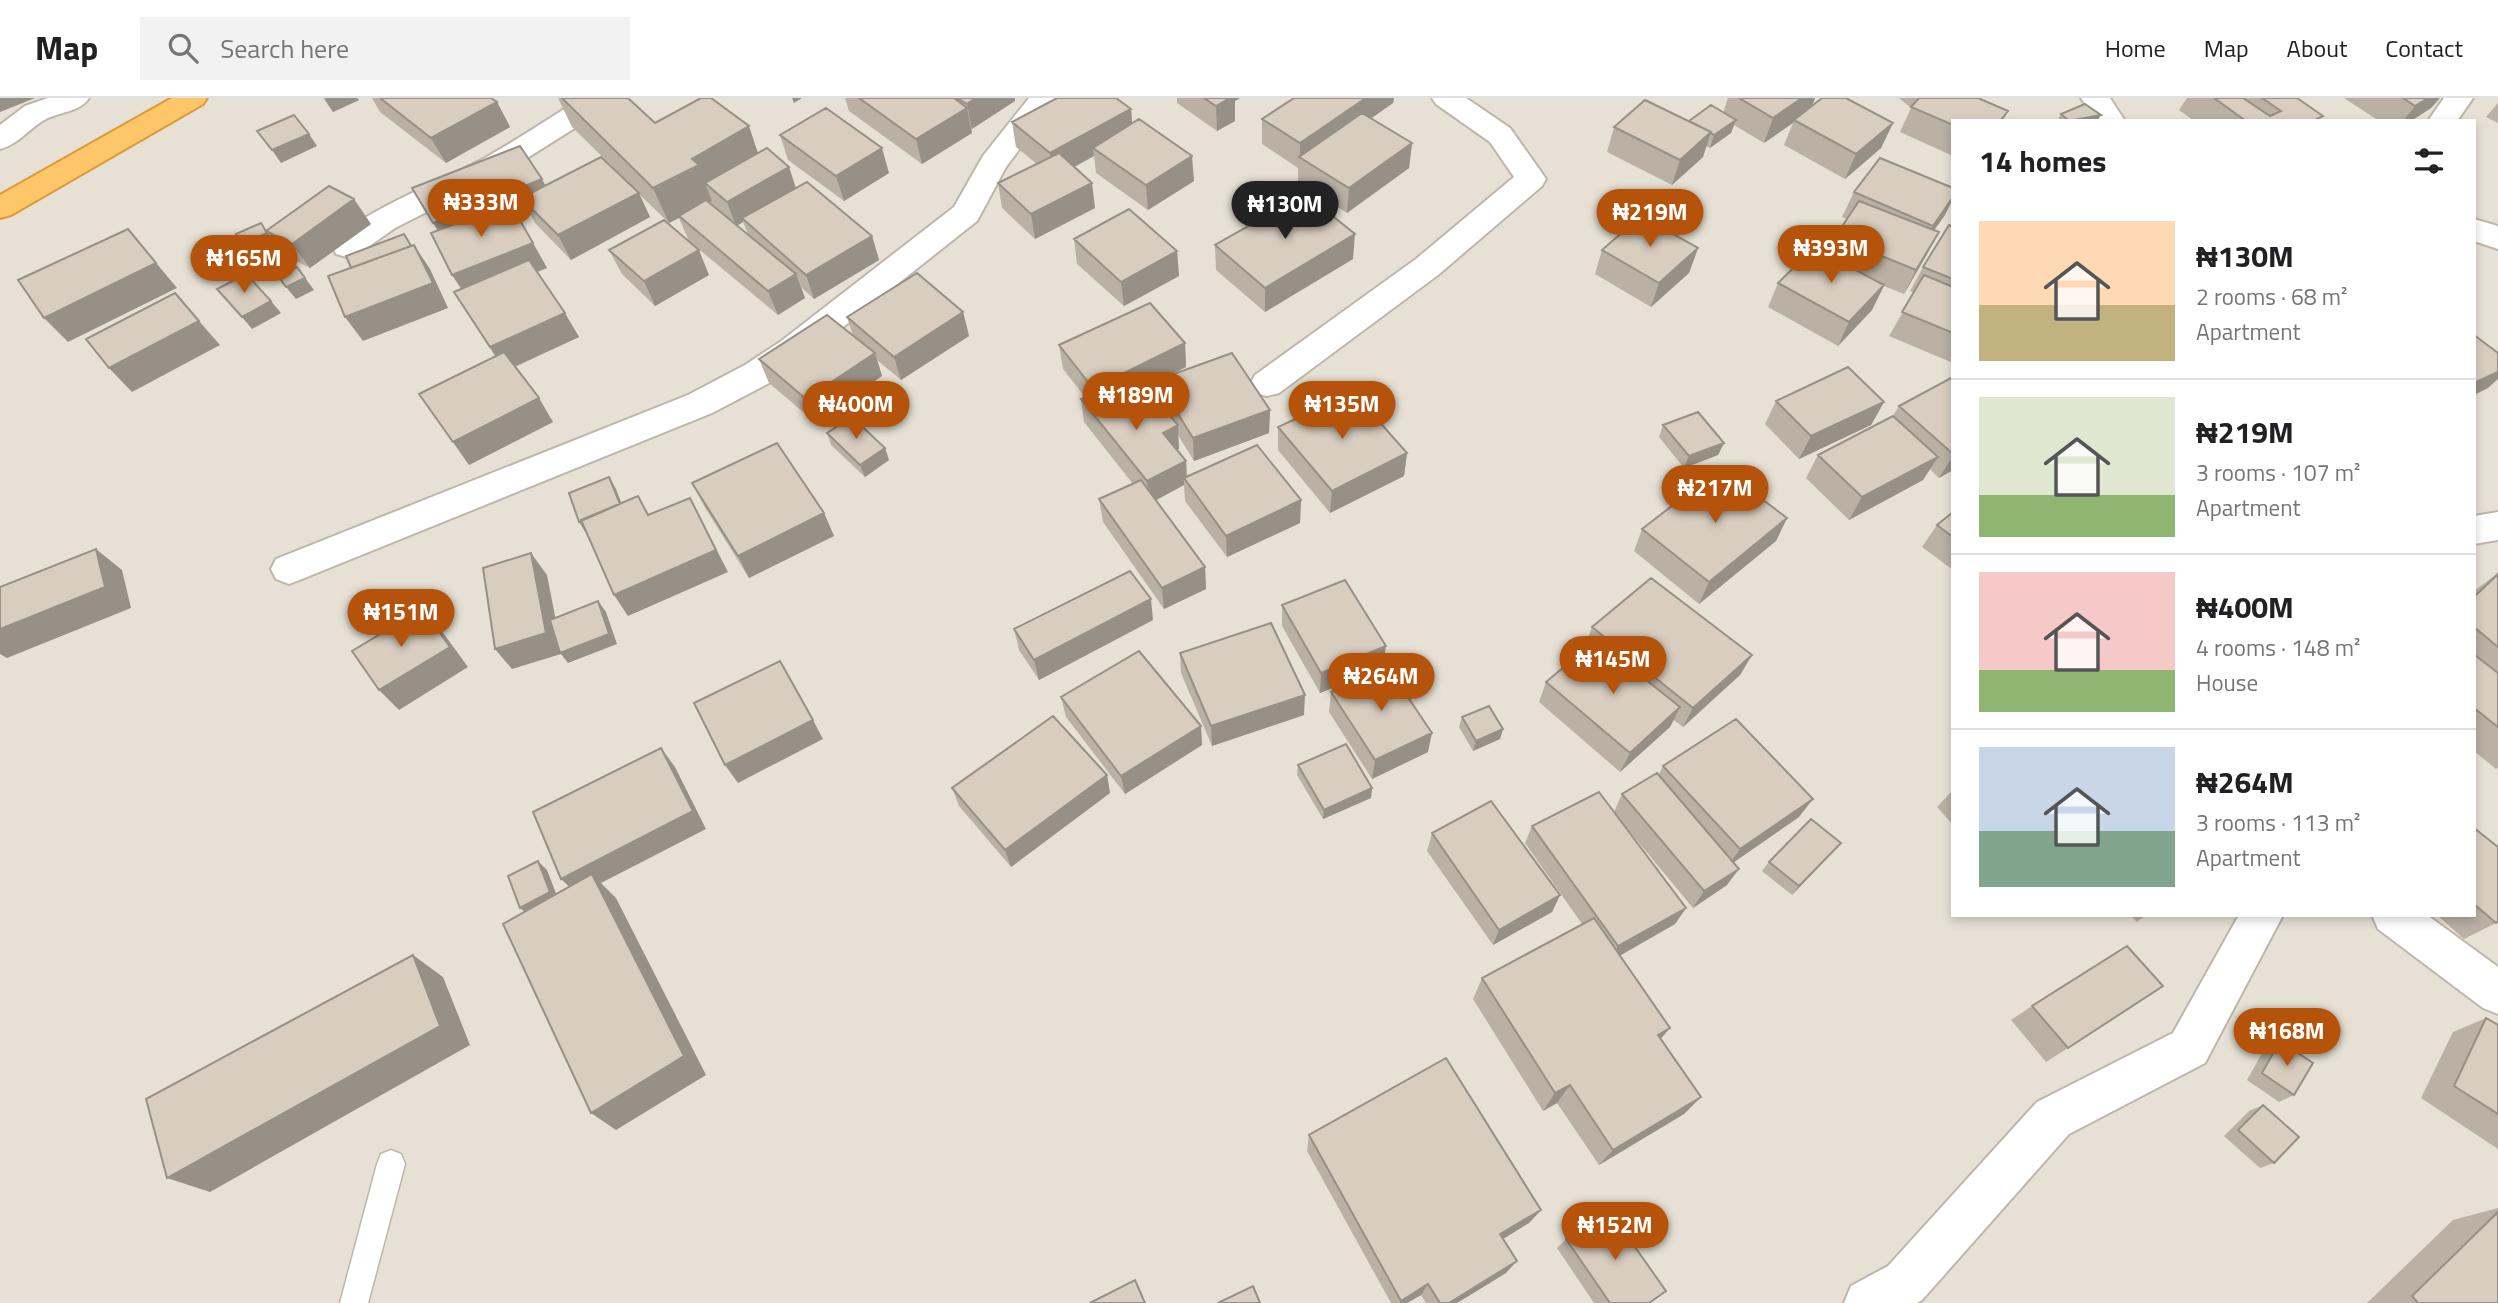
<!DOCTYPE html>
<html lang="en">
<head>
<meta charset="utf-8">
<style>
	body { margin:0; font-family:"Titillium Web",sans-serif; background:#f2f2f2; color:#202124; height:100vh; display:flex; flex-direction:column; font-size:26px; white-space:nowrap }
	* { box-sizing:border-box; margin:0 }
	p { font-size:23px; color:#757577 }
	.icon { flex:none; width:38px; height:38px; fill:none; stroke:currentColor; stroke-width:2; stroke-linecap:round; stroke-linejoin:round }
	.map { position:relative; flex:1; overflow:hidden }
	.drawer { position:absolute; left:1951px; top:21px; width:525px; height:798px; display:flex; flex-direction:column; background:#fff; border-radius:0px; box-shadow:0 4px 10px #0003 }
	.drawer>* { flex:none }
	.price { position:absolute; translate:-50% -60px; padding:0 16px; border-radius:24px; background:#b45309; color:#fff; font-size:23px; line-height:46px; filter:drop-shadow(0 2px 4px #0008) }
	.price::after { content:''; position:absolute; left:50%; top:42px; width:21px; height:16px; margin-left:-10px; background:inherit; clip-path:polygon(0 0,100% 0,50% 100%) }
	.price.current { background:#222; color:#fff }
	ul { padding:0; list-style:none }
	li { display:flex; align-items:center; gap:21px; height:175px; padding:0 28px }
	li+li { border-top:2px solid #e0e0e0 }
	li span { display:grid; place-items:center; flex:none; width:196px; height:140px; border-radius:0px; color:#555 }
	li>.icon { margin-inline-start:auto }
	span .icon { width:84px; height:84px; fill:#fffc; stroke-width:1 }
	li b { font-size:30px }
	h2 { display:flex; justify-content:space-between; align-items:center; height:84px; padding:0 28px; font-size:30px }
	header { display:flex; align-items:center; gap:42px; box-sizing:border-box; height:98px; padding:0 35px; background:#fff; border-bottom:2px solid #e0e0e0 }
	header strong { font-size:33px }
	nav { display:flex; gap:38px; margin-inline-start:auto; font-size:24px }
	.search { width:490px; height:63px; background:#f2f2f2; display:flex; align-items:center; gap:18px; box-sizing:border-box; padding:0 24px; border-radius:0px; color:#757577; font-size:26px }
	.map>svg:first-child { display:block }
</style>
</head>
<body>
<header>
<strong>Map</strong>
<div class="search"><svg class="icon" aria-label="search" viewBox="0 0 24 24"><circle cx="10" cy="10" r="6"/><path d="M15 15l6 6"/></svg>Search here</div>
<nav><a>Home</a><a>Map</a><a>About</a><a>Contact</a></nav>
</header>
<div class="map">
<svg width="2498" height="1205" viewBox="0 0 2498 1205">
	<rect width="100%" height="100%" fill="#f3efe7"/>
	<path fill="#e7e1d5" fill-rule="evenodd" d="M0 0H2498V1205H0ZM1953 23H2474V817H1953Z"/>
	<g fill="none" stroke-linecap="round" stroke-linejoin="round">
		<defs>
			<path id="lane" d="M391 1052 401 1056 405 1066 368 1205H340L377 1066 381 1056Z"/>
			<path id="street" d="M48 0H89C80 14 59 14 46 21 29 30 19 46 0 51V27L25 8Z
				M582 0H617L613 6 505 74 395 130 358 156 347 159 336 156 332 148C349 118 451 79 485 60 518 41 550 20 582 0Z
				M1029 0H1058L1006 69 977 123 804 260 769 285 712 315 302 481 289 486 276 481 271 471 276 461 688 297 745 267 780 244 954 109 983 58Z
				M1432 0H1466L1510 30 1546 81 1542 88 1438 177 1279 295 1267 298 1255 295 1250 286 1255 277 1416 161 1514 79 1490 44 1436 6Z
				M2081 0H2110L2125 23H2096Z
				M2444 0H2473L2457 23H2428Z
				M2474 121 2498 128V151L2474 143Z
				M2498 414V442L2474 446V418Z
				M2239 817H2283L2205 965 2069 1036 1922 1202 1917 1205H1844L1851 1188 1888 1168 2037 1004 2173 935Z
				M2372 817H2427L2498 869V916L2483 910 2378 831Z"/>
			<path id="highway" d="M172 0H207L203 6 11 117 0 120V97Z"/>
		</defs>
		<use href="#lane" stroke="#bfb6a9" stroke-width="3"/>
		<use href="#street" stroke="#bfb6a9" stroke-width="4"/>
		<use href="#highway" stroke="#dc9a38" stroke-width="4"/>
		<use href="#lane" fill="#fff" fill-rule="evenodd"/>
		<use href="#street" fill="#fff" fill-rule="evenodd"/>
		<use href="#highway" fill="#fdc668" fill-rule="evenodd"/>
	</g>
	<path fill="#bab0a4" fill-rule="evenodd" d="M323 0H357L359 2 333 14Z
		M372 0H491L497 4 510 29 446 65 380 14Z
		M558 0H628L655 25 758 55 789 69 796 90 872 138 879 162 814 201 801 189 805 200 778 217 689 143 679 120 669 125 639 96 650 119 571 162 535 125 530 116 519 121 547 170 537 174 579 239 515 269 553 324 469 367 453 344 495 258 454 194 462 191 438 133 542 81 545 88 626 82 572 29ZM743 124 748 136 737 128Z
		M845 0H1015V3L971 31 972 35 922 66 849 13Z
		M1177 0H1240L1235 3V23L1217 33 1177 5Z
		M1294 0H1394L1393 5 1371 20 1412 45 1409 70 1347 115 1298 84V70L1262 46V21Z
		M1728 0H1815L1812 8 1893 25 1881 50 1845 81 1784 47 1793 25 1764 45 1734 27 1731 35 1710 50 1706 48 1703 59 1672 87 1607 54 1614 29 1689 24 1723 15Z
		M1899 0H1978L2008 13 2003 23H1953V58L1900 34 1911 10Z
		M2187 0H2297L2320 23H2194L2179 12Z
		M2344 0H2440L2431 10 2411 23H2379Z
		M2498 5V25L2486 19Z
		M1131 11 1132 26 1194 83 1148 112 1096 75 1094 58 1074 69 1095 110 1035 141 1002 110 998 85 1037 66 1016 49 1012 24Z
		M2061 16 2101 17 2097 23H2057Z
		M780 37 889 75 844 103 788 62Z
		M1854 94 1945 117 1934 132 1926 158 1904 196 1884 188 1872 212 1838 248 1768 209 1778 185 1827 157 1835 139 1847 121 1842 119Z
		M371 126 310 170 284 157 276 147 277 148 252 158 267 132Z
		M1953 129V265L1889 238 1914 195 1910 193 1923 169Z
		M1074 141 1177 153 1179 178 1124 208 1077 166Z
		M1215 147 1353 161 1265 214 1216 172Z
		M1698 150 1689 175 1651 209 1595 176 1602 152Z
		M609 152 709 177 655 208 622 176Z
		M963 214 969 238 901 282 877 262 882 278 815 324 769 285 759 261 853 238 847 219Z
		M1185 245 1186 269 1166 279 1270 312 1269 335 1194 363 1178 337 1179 351 1177 352 1186 363 1187 379 1301 402 1300 425 1227 459 1185 403 1184 387 1156 402 1205 469 1206 491 1164 511 1103 424 1099 401 1133 386 1084 324 1081 301 1085 299 1063 271 1059 247ZM1157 283 1159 305 1162 310 1142 320 1125 299Z
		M1953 282V372L1939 380 1930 371 1923 382 1849 422 1806 380 1818 357 1893 318 1899 308Z
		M1776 303 1884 304 1871 327 1799 361 1765 326Z
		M1663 327 1724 345 1718 357 1684 370 1659 339Z
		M1278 329 1407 355 1404 378 1330 415 1278 352Z
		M827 335 885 350 889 362 865 379 831 347Z
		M692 385 824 415 834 438 749 480 704 408Z
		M1953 414V472L1922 449 1937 427Z
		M1787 420 1776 443 1699 506 1634 453 1642 431Z
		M2498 475V670L2496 671 2474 653V493Z
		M1282 507 1383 569 1320 595 1282 528Z
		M1153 522 1039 582 1019 552 1014 531Z
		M1592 529 1752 557 1740 577 1683 629 1674 622 1670 629 1620 674 1539 604 1546 584 1586 550 1585 549Z
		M1180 555 1304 617 1212 648 1181 575Z
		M1331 594 1428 654 1372 681 1329 614Z
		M1061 599 1201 628 1202 647 1125 696 1066 619Z
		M1462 619 1503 631 1500 641 1473 653 1459 629Z
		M1298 667 1372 690 1371 700 1323 721 1297 677Z
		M1663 668 1799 719 1734 764 1727 787 1693 810 1620 722 1686 810 1675 826 1620 857 1660 941 1701 999 1684 1016 1599 1067 1557 1005 1543 1013 1473 901 1482 880 1582 826 1525 745 1532 728 1614 714 1622 696 1659 676Z
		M1107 677 1110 695 1011 769 959 708 952 690Z
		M1953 692V727L1937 709Z
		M2474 730 2496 825 2464 841 2437 817H2474Z
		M1432 735 1560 797 1552 814 1493 847 1427 753Z
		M1841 745 1792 797 1762 773 1769 764Z
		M2130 817H2146L2137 824Z
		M2032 908 2068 950 2046 964 2011 922Z
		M2486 920 2498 927V1051L2421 1000 2453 934Z
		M2280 943 2294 997 2279 1004 2247 982 2265 950Z
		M2263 1007 2274 1065 2260 1070 2224 1038 2249 1013Z
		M1309 1037 1541 1112 1529 1125 1503 1141 1506 1175 1457 1205H1426L1421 1197 1407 1205H1391L1307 1053Z
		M2498 1110V1205H2367L2453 1122Z
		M1566 1141 1649 1205H1594L1557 1150Z"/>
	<path fill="#979086" d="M0 0H35L0 14Z
		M327 0H357L359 2 333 14 325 1Z
		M792 0H802L794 5Z
		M976 0H1015V3L972 31 967 6Z
		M1219 0H1240L1235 3V23L1217 33 1216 8Z
		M1366 0H1394L1393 5 1308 65 1300 59V45Z
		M1802 0H1815L1810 13 1794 22 1793 25 1764 45 1773 20Z
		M2428 0H2440L2431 10 2411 23H2403L2415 8Z
		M497 4 510 29 446 65 431 40Z
		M967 10 972 35 922 66 916 41Z
		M1131 11 1133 36 1093 50 1094 58 1054 80 1050 55Z
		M2101 17 2097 23H2069Z
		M1736 22 1731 35 1710 50 1714 37Z
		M1893 25 1881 50 1845 81 1856 56Z
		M749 28 761 64 705 85 712 103 669 125 653 90 692 61Z
		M1711 34 1703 59 1672 87 1680 62Z
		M309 36 317 48 281 65 272 52Z
		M1412 45 1409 70 1347 115 1349 90Z
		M882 50 889 75 844 103 836 78Z
		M1192 58 1194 83 1148 112 1146 87Z
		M789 69 797 94 742 120 743 124 736 128 727 104Z
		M542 81 555 106 521 100 530 116 448 149 433 125Z
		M1092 85 1095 110 1035 141 1031 116Z
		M639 95 650 119 571 162 558 137Z
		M1953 99V101L1945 117 1920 152 1933 128Z
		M354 101 371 126 310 170 292 146Z
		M128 131 177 190 68 244 44 220Z
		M267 134 277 148 252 158 242 146Z
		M1939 134 1926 158 1904 196 1916 172Z
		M1355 136 1353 161 1265 214V190Z
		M872 138 879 162 814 201 806 177Z
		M533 145 547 170 468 201 452 177Z
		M414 147 430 171 448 210 363 243 345 219Z
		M1698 150 1689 175 1651 209 1659 185Z
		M699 152 709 177 655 208 644 183Z
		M1177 153 1179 178 1124 208 1121 184Z
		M297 169 314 192 296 201 286 189Z
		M796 176 805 200 778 217 768 193Z
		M1884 187 1872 212 1838 248 1849 224Z
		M271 203 281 215 252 231 242 219Z
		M963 214 969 238 901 282 894 259Z
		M565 215 579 239 505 273 490 249Z
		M199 223 220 247 132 294 109 270Z
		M1185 245 1186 269 1111 306 1095 312 1092 289Z
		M875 255 882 278 815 324 806 301Z
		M2498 274V281L2488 290 2474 297V285Z
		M539 300 553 324 469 367 453 344Z
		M1884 304 1871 327 1799 361 1811 338Z
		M1270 312 1269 335 1194 363 1193 340Z
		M1178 327 1179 351 1165 358 1163 335Z
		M1724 345 1718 357 1684 370 1689 358Z
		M885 350 889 362 865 379 860 367Z
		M1407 355 1404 378 1330 415 1332 393Z
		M1953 358V372L1939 380Z
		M1938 359 1923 382 1849 422 1862 399Z
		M1186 363 1187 385 1184 380V387L1149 406 1147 383Z
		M609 379 616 391 627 420 586 435 579 424Z
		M690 400 728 474 628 518 614 497Z
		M1301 402 1300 425 1227 459 1226 438Z
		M824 415 834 438 749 480 738 458Z
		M1787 420 1776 443 1699 506 1709 484Z
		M96 451 122 472 131 510 7 560 0 556V531Z
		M531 455 547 477 562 554 598 503 606 514 617 546 568 565 561 556 512 571 495 551Z
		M1205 469 1206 491 1164 511 1162 490Z
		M1151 501 1153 522 1039 582 1034 562Z
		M422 511 441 532 468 569 399 612 379 592Z
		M1386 548 1383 569 1320 595 1321 575Z
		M1752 557 1740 577 1683 629 1693 610Z
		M1305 597 1304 617 1212 648 1211 628Z
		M1680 609 1670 629 1620 674 1630 655Z
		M813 622 823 641 738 685 725 667Z
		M1201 628 1202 647 1125 696 1121 678Z
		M1503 631 1500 641 1473 653 1476 643Z
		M1432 635 1428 654 1372 681 1375 662Z
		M661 650 675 669 706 731 601 785 616 800 706 977 616 1032 591 1015 578 797 561 781Z
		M1107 677 1110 695 1011 769 1005 752Z
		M1372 690 1371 700 1323 721 1324 712Z
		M1813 701 1799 719 1727 769 1740 751Z
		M1841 745 1833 754 1792 797 1799 788Z
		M538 763 547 772 559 803 530 818 520 810Z
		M1739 771 1727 787 1693 810 1704 793Z
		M1560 797 1552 814 1493 847 1499 832Z
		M1686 810 1675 826 1609 864 1618 848Z
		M413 857 443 879 470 947 210 1094 167 1080Z
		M1670 930 1654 949 1658 937Z
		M1570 987 1557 1005 1543 1013 1555 995Z
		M1701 999 1684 1016 1599 1067 1613 1052Z
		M1541 1112 1529 1125 1490 1149 1500 1136Z
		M1517 1163 1506 1175 1457 1205H1449Z
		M1428 1186 1421 1197 1407 1205H1400L1401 1203Z"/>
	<path fill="#d8cdbf" stroke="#979086" stroke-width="2" d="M380 0H491L497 4 431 40Z
		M562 0H628L655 25 701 0H711L749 28 692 61 699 67 653 90Z
		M859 0H954L967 10 916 41Z
		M957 0H976L967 6Z
		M1057 0H1116L1131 11 1050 55 1012 24Z
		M1204 0H1230L1216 8Z
		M1294 0H1366L1300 45 1262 21Z
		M1739 0H1802L1773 20Z
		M1822 0H1846L1893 25 1856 56 1794 22Z
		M1919 0H1978L2008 13 2000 23H1953V27L1911 9Z
		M2214 0H2243L2270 18 2281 13 2262 0H2297L2323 18 2313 23H2246Z
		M2403 0H2428L2415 8Z
		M1645 2 1711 34 1680 62 1614 29Z
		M2085 6 2101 17 2069 23 2061 16Z
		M1711 7 1736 22 1714 37 1710 35 1711 34 1689 23Z
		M826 10 882 50 836 78 780 37Z
		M1362 15 1412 45 1349 90 1299 59Z
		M294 17 309 36 272 52 257 33Z
		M1139 21 1192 58 1146 87 1093 50Z
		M520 48 542 81 433 125 412 90Z
		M767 50 789 69 727 104 705 85Z
		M1059 55 1092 85 1031 116 998 85Z
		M601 59 639 95 558 137 521 100Z
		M1880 60 1953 90V99L1933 128 1854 94Z
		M807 84 872 138 806 177 742 120Z
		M329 88 354 101 292 146 266 133Z
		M1305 96 1355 136 1265 190 1215 147Z
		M706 102 796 176 768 193 679 118Z
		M1859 103 1939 134 1916 172 1835 139Z
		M510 105 533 145 452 177 431 135Z
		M1129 111 1177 153 1121 184 1074 141Z
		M1641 118 1698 150 1659 185 1602 152Z
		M664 122 699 152 644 183 609 152Z
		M261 125 267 135 242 146 236 136Z
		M1949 127 1953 129V181L1923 169Z
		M128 131 156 165 44 220 18 182Z
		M404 136 411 148 351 170 346 158Z
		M414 147 433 185 345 219 328 178Z
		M1814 150 1884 187 1849 224 1778 185Z
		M529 162 565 215 490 249 454 194Z
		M297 169 305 180 286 189 278 178Z
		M917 175 963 214 894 259 847 219Z
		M246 176 271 203 242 219 217 191Z
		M1924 177 1953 189V235L1902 214Z
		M175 195 199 223 109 270 86 241Z
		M1150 205 1185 245 1108 283 1092 289 1059 247Z
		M827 217 875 255 806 301 759 261Z
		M2474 237 2498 255V274L2474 285Z
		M504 254 539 300 453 344 419 296Z
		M1232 255 1270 312 1193 340 1157 282Z
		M1848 269 1884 304 1811 338 1776 303Z
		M1951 280 1953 282V356L1899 308Z
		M1113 286 1142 320 1163 310 1178 327 1163 335 1186 363 1147 383 1081 301Z
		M1353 294 1407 355 1332 393 1278 329Z
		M1698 314 1724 345 1689 358 1663 327Z
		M1893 318 1938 359 1862 399 1818 357Z
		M852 319 885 350 860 367 827 335Z
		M777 345 824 415 738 458 692 385Z
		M1257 347 1301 402 1226 438 1184 380Z
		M1721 370 1787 420 1709 484 1642 431Z
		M609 379 620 406 579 424 569 395Z
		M1141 382 1205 469 1162 490 1099 401Z
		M638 398 648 417 690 400 716 452 614 497 581 422Z
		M1953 414V439L1937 427Z
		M96 451 105 489 0 531V489Z
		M531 455 546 535 495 551 483 470Z
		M1130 473 1151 501 1034 562 1014 531Z
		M2498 476V549L2474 529V499Z
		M1651 480 1752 557 1693 610 1592 529Z
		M1345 482 1386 548 1321 575 1282 507Z
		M598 503 609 536 560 555 550 522Z
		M422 511 450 549 379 592 352 553Z
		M1271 525 1305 597 1211 628 1180 555Z
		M1596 542 1680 609 1630 655 1546 584Z
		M1139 553 1201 628 1121 678 1061 599Z
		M2476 558 2498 575V629L2474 610V559Z
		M780 563 813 622 725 667 694 605Z
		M1387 568 1432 635 1375 662 1331 594Z
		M1489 608 1503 631 1476 643 1462 619Z
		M1053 618 1107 677 1005 752 952 690Z
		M1736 621 1813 701 1740 751 1663 668Z
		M1346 646 1372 690 1324 712 1298 667Z
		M661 650 693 713 561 781 533 714Z
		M1657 675 1739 771 1704 793 1622 696Z
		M1599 694 1686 810 1618 848 1532 728Z
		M1491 703 1560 797 1499 832 1432 735Z
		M1811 721 1841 745 1799 788 1769 764Z
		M2474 730 2498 749V823L2496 825 2474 806Z
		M538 763 550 794 520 810 508 778Z
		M592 776 684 958 591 1015 503 826Z
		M1594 820 1670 930 1658 937 1701 999 1613 1052 1570 987 1555 995 1482 880Z
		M2127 848 2163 888 2068 950 2032 908Z
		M413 857 440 928 167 1080 146 1001Z
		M2486 920 2498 927V1016L2454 988Z
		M2280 943 2313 965 2294 997 2262 975Z
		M1446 960 1541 1112 1500 1136 1517 1163 1449 1205H1440L1428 1186 1401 1203 1309 1037Z
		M2263 1007 2299 1039 2274 1065 2238 1032Z
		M1609 1112 1666 1193 1649 1205H1610L1566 1141Z
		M2498 1114V1205H2418L2412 1198Z
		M1135 1182 1145 1205H1090Z
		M1253 1188 1260 1205H1218Z"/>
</svg>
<b class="price" style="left:481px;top:141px">₦333M</b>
<b class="price current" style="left:1285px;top:143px">₦130M</b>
<b class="price" style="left:1650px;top:151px">₦219M</b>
<b class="price" style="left:1831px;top:187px">₦393M</b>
<b class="price" style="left:244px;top:197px">₦165M</b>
<b class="price" style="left:1136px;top:334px">₦189M</b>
<b class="price" style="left:856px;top:343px">₦400M</b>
<b class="price" style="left:1342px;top:343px">₦135M</b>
<b class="price" style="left:1715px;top:427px">₦217M</b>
<b class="price" style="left:401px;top:551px">₦151M</b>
<b class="price" style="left:1613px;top:598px">₦145M</b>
<b class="price" style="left:1381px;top:615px">₦264M</b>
<b class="price" style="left:2287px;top:970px">₦168M</b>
<b class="price" style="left:1615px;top:1164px">₦152M</b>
<section class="drawer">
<h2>14 homes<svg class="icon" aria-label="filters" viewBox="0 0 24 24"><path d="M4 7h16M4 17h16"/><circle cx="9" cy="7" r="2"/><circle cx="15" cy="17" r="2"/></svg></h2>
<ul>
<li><span style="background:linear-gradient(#ffd9b3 60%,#c2b280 0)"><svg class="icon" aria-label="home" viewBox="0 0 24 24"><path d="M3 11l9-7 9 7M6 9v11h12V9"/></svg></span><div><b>₦130M</b><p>2 rooms · 68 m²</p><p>Apartment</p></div></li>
<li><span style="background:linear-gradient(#dfe7d0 70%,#8fb573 0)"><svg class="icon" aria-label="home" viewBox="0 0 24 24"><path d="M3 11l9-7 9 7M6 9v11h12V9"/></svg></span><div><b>₦219M</b><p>3 rooms · 107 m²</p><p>Apartment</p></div></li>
<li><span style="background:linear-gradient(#f6c9c9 70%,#8fb573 0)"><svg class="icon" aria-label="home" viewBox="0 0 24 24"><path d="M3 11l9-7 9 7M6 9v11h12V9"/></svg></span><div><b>₦400M</b><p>4 rooms · 148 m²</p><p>House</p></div></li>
<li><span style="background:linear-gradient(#c9d6e8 60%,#7fa58c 0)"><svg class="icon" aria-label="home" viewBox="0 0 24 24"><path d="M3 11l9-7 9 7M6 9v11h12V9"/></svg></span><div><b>₦264M</b><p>3 rooms · 113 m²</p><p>Apartment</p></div></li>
</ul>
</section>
</div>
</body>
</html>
